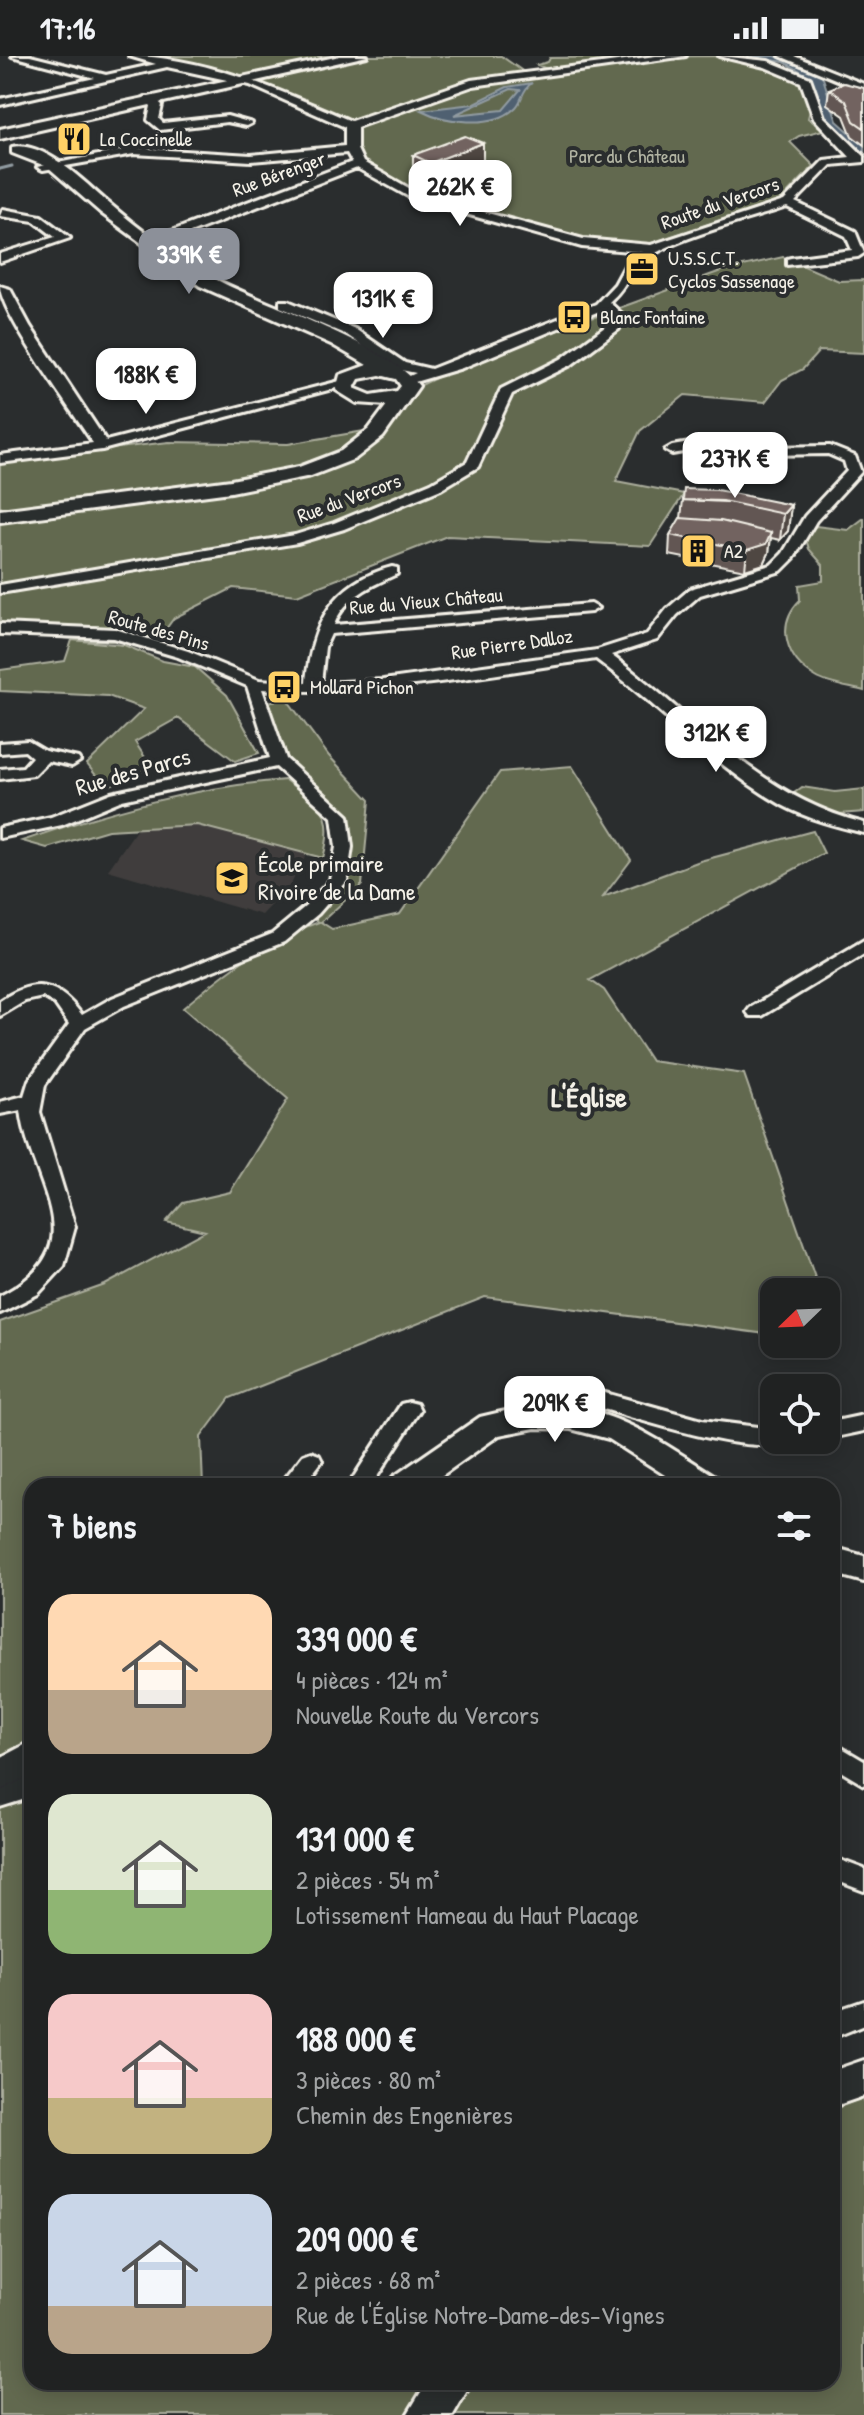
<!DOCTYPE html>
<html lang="fr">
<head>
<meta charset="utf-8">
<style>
	body { margin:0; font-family:"Patrick Hand",sans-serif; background:#2d2f2f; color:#f1f3f6; height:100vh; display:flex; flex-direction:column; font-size:30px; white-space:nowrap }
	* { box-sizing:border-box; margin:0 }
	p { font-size:26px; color:#a2a4a5 }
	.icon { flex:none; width:44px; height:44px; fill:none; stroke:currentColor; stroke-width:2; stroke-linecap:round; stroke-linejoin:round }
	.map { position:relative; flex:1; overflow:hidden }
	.side { position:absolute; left:24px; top:1422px; width:816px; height:912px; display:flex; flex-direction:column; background:#202222; border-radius:24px; box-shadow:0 4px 20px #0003,0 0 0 2px #3d3f40 }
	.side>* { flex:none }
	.needle { width:52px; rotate:247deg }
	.fabs { position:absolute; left:760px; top:1222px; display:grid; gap:16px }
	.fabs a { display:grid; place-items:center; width:80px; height:80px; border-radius:16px; background:#202222; box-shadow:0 4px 20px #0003,0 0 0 2px #3d3f40; font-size:40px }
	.price { position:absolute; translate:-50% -68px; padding:0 18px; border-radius:16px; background:#fff; color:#222; font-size:26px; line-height:52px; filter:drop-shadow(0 2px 4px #0008) }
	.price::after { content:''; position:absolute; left:50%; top:48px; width:24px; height:18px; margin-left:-12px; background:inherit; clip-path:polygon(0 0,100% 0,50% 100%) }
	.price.on { background:#8c9099; color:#fff }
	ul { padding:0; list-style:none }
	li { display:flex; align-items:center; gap:24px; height:200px; padding:0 24px }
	li span { display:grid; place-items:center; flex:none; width:224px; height:160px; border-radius:24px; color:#555 }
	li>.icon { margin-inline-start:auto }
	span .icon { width:96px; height:96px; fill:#fffc; stroke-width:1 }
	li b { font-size:34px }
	h2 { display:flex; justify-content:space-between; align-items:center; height:96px; padding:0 24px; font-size:34px }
	.status { display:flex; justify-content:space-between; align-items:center; height:56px; padding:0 40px; background:#202222; direction:ltr }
	.status svg { height:22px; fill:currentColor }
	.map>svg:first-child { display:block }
</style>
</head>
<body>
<div class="status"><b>17:16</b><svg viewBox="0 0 49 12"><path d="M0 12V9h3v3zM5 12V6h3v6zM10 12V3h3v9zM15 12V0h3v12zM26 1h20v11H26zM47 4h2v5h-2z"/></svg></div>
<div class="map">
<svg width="864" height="2359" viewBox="0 0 864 2359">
	<rect width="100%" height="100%" fill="#2a2d2e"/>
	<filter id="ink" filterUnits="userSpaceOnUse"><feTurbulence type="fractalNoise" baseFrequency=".0125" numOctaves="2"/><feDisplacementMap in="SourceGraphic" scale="16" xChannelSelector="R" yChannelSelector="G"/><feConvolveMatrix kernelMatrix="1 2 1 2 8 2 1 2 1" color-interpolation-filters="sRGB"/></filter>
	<g filter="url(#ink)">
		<path fill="#403e3d" d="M189 760 313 786 291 828 262 859 108 814 139 770Z"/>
		<path fill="#62694f" stroke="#abad9c" stroke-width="2" d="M143 0H501L534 23 559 18 537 9 548 6 550 2 717 0 761 8 803 25 810 54 808 62 823 74 799 80 790 86 814 110 781 144 651 187H596L418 138 363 108 356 93 355 74 362 71 361 67 240 21Z
			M783 201 839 225 864 224V297L819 295 803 313 782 324 765 346 685 339 640 375 616 425 684 438 650 490 447 480 297 539 233 532 174 562 155 588 0 578V406L169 386 288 388 364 375 402 350 421 329 465 308 721 215Z
			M864 462V635C849 631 829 629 816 621 786 604 775 569 800 544L799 529 823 525V509L809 493 805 480 816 470 848 474Z
			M72 584 124 589 163 605 195 611 227 639 259 697 235 705 178 662 135 686 152 712 105 731 87 708 144 653 108 640 0 635V614L65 605Z
			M286 642 329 700 370 744 362 829 321 866 332 873 400 858 500 716 572 710 631 804 603 841 700 805 813 775 824 797 590 924 604 934 651 1005 744 1018 820 1236H774V1279L485 1241 230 1342 201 1381 203 1430H32V2326H832V2054L864 2041V2359H0V1266L105 1229 205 1175 166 1166 183 1147 230 1136 288 1043 183 952C224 917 267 883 319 866L312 862 344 826 340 755 289 705 268 646Z
			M285 724C321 750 336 755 323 802L197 769 108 774 47 792 22 785C106 756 196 730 285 724Z
			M802 731 835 736 864 733V756L839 758 789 741Z"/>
		<path fill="#4f6171" stroke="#919ba1" stroke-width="2" fill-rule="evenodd" d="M746 0H775L822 19 837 65 864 89V100L827 68 811 21 784 6Z
			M532 27C521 34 523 46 514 53 492 73 444 66 421 54L473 48 507 31ZM511 33 520 34 503 54 454 59Z"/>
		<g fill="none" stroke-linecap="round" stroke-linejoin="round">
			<path stroke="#919ba1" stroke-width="3" d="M0 113 12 110"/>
			<defs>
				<path id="street" d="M12 0H30L106 19 156 8 129 0C203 0 284 36 351 65L471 24 656 0H686L473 30 357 71V93L363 106 421 139 583 183 651 189 784 145 824 104 850 101 814 62 801 26 765 11 719 0 768 5 810 22 824 61 864 100V106L831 109 795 146 855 175 864 197 858 201 787 209V203L791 202 852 194 846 180 787 151C752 163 658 185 636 212 625 225 624 233 609 246L623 259 619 273 571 309 512 338 478 411 441 433 344 473 297 487 0 537V529L295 479 334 467 431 427 467 406 501 333 561 303 609 268 610 260 597 256 462 312 408 328 401 324 416 317 396 313 347 279 280 251V245H288L355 273 405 307 431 313 596 248 615 228 627 206 642 196 582 191 413 143 357 112 172 184H164V178L352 106 347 97 251 105 134 98 43 114 37 111 134 92 251 99 345 90V71L250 29 167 11 0 49V43L95 22Z
					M780 0H794L864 28V35Z
					M145 41H153L162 49 159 63 163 67 227 60 252 67 246 70 227 66 160 74 148 64 151 50 144 43Z
					M3 153 41 160 70 182 0 206V198L55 181 34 165 0 160Z
					M0 230 10 233 30 270 106 385 344 324 351 328 102 394 0 407V399L93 387C75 359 0 257 0 230Z
					M720 382 766 391 830 390 855 400 861 416 816 465 794 502 781 515 700 539 677 559 657 584 611 599C695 660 759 741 864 767V777C836 770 808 763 782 749 713 710 659 649 596 603 485 619 374 642 262 633L286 703 348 760 352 791 347 825 318 858 284 886 124 950 85 972 45 1029 40 1056 75 1171 64 1210 38 1238 0 1257V1240C99 1189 30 1131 21 1054L0 1058V1046L24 1040 29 1024 69 968 55 948 43 941 25 945 0 960V945C35 921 57 926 82 959L112 942 272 878 306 850 330 824 336 791 332 761 276 711 122 744 62 769 0 782V772L51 761 111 737 270 702 247 630 178 601 114 582 0 578V568L115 573 188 595 259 624 306 627C312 569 331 527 392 511L397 512V518C373 529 344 541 334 569L591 548 598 552 591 556 331 578 325 591 321 627 383 624 597 594 647 578 667 553 690 533 771 509 783 497 805 460 847 415 844 405 828 398 766 399 720 390 672 398 665 394 672 390Z
					M28 685 45 695 78 702 80 705 72 710 48 705 34 719 0 723V713L23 711 32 701 25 695 0 697V687Z
					M864 884V898L762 960H750L747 956 750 952Z
					M587 1332 702 1364 774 1373V1384H783C760 1404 620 1358 588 1348L582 1351 579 1367H563L560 1361 563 1340Z
					M409 1346 417 1348 420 1354 371 1430H348L401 1348Z
					M864 1359V1375L826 1383V1367Z
					M311 1396 319 1399 322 1405 303 1430H279L303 1399Z
					M832 1686 864 1705V1729L832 1710Z
					M32 1719V1741L0 1751V1729Z
					M832 1801 864 1813V1835L832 1823Z
					M864 1945V1969L832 1982V1956Z"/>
				<path id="secondary" d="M340 0H367L0 83V73Z
					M12 91C43 84 84 126 105 144 133 168 182 207 215 223 264 249 391 290 419 330L383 381 355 403 311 420 231 436 0 466V454L231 424 299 411 341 395 369 373 387 349 357 347 336 334 340 319 367 309 331 288 200 230 101 157 48 111 12 97ZM380 319 396 323 401 330 397 335 371 339 354 332 359 323Z
					M535 1348C617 1351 651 1380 717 1421L721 1430H682L609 1383 571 1373 535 1372 499 1379 427 1430H389L393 1421 480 1361Z
					M832 1491 864 1500V1526L832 1517Z
					M32 1685V1718L0 1735V1702Z
					M864 2004V2040L832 2051V2015Z
					M427 2326H472L453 2359H407Z"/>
			</defs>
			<use href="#street" stroke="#f4f1e8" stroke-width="6"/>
			<use href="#secondary" stroke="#f4f1e8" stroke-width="6"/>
			<use href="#street" fill="#2a2d2e" fill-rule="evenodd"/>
			<use href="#secondary" fill="#2a2d2e" fill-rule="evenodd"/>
		</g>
		<path fill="#625653" stroke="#f4f1e8" stroke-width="2" d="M864 32V89L852 80 844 60 827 48 829 33Z
			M483 87V105L430 125 413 117V99Z
			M683 444 791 449 788 475 780 484 771 482 769 497 764 508 745 514 669 499 670 479 681 462Z"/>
		<path fill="#504643" stroke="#f4f1e8" stroke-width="2" d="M483 87V105L430 125V107Z
			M791 449 788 475 780 484 783 458Z
			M771 477 769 497 764 508 745 514 747 494Z"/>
		<path fill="#726460" stroke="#f4f1e8" stroke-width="2" d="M844 27 864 32V72L854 65 846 45 829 33Z
			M465 80 483 87 430 107 413 99Z
			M684 433 717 434 791 449 783 458 723 445 683 444Z
			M680 462 721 465 771 477 766 488 747 494 670 479Z"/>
	</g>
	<defs>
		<symbol id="restaurant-square" viewBox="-11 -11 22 22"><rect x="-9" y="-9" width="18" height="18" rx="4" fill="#ffd166" stroke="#2a2d2e"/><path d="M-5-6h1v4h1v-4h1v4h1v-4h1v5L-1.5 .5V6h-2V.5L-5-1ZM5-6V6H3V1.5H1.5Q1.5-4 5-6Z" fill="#111"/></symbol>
		<symbol id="office-square" viewBox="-11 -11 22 22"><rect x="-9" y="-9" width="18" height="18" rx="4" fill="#ffd166" stroke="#2a2d2e"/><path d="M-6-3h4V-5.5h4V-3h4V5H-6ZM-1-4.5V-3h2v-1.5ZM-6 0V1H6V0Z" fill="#111"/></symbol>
		<symbol id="bus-square" viewBox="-11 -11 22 22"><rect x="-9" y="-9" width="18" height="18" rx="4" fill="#ffd166" stroke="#2a2d2e"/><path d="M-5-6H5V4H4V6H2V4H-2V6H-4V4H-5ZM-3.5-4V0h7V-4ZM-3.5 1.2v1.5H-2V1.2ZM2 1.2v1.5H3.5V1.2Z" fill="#111"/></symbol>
		<symbol id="building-square" viewBox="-11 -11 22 22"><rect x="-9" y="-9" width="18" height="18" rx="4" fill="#ffd166" stroke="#2a2d2e"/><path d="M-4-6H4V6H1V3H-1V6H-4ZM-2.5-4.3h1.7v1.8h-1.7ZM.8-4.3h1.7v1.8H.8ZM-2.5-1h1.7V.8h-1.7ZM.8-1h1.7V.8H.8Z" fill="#111"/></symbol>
		<symbol id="school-square" viewBox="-11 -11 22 22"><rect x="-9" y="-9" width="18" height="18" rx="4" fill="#ffd166" stroke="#2a2d2e"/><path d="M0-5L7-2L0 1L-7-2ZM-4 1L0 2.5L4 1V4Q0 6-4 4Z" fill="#111"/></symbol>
	</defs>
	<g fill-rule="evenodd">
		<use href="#restaurant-square" x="54" y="63" width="40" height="40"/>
		<use href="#office-square" x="622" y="193" width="40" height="40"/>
		<use href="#bus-square" x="554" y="241" width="40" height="40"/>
		<use href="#building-square" x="678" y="475" width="40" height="40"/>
		<use href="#bus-square" x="264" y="611" width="40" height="40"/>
		<use href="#school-square" x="212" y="802" width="40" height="40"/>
	</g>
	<g text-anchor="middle" stroke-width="8" stroke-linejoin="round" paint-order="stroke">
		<g font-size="20" fill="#f4f1e8" stroke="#2a2d2e" text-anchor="start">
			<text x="100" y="90">La Coccinelle</text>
			<text x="668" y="209">U.S.S.C.T.<tspan x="668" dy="23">Cyclos Sassenage</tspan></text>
			<text x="600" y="268">Blanc Fontaine</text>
			<text x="724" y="502">A2</text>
			<text x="310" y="638">Mollard Pichon</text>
		</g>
		<g font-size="20" fill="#b2b4a3" stroke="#2a2d2e">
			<text x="627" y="107">Parc du Château</text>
		</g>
		<g font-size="20" fill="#f4f1e8" stroke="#2a2d2e">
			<text transform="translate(279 118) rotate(-20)" y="7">Rue Bérenger</text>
			<text transform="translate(720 147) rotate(-19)" y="7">Route du Vercors</text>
			<text transform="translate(349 442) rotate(-20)" y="7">Rue du Vercors</text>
			<text transform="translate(426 545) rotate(-5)" y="7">Rue du Vieux Château</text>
			<text transform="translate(159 574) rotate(16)" y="7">Route des Pins</text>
			<text transform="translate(512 588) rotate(-8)" y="7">Rue Pierre Dalloz</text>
		</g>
		<g font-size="24" fill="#f4f1e8" stroke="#2a2d2e">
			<text transform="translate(133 716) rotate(-16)" y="8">Rue des Parcs</text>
		</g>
		<g font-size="24" fill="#f4f1e8" stroke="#2a2d2e" text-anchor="start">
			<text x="258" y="816">École primaire<tspan x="258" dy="28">Rivoire de la Dame</tspan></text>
		</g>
		<g font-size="28" font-weight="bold" fill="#f4f1e8" stroke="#2a2d2e">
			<text x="589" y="1051">L'Église</text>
		</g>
	</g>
</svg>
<div class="fabs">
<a><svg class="needle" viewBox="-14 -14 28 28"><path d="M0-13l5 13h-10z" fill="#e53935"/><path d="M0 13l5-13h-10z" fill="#a2a4a5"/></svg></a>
<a><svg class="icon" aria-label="locate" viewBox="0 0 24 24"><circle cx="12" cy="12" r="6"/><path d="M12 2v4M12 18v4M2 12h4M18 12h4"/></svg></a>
</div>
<b class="price" style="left:460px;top:172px">262K €</b>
<b class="price on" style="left:189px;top:240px">339K €</b>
<b class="price" style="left:383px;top:284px">131K €</b>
<b class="price" style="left:146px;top:360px">188K €</b>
<b class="price" style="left:735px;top:444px">237K €</b>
<b class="price" style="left:716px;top:718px">312K €</b>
<b class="price" style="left:555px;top:1388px">209K €</b>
<section class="side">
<h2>7 biens<svg class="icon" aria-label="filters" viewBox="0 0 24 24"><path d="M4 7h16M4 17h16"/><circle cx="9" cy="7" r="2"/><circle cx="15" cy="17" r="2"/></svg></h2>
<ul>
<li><span style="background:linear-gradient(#ffd9b3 60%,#b9a48a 0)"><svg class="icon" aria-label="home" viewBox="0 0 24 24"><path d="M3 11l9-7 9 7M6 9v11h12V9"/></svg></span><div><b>339 000 €</b><p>4 pièces · 124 m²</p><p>Nouvelle Route du Vercors</p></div></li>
<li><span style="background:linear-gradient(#dfe7d0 60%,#8fb573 0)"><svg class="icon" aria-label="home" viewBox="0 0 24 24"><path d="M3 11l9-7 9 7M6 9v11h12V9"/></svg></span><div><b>131 000 €</b><p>2 pièces · 54 m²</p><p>Lotissement Hameau du Haut Placage</p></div></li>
<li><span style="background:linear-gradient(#f6c9c9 65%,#c2b280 0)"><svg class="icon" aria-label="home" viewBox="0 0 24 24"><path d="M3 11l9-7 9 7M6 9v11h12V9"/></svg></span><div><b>188 000 €</b><p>3 pièces · 80 m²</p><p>Chemin des Engenières</p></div></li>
<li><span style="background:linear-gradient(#c9d6e8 70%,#b9a48a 0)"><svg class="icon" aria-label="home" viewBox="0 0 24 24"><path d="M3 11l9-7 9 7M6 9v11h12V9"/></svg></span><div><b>209 000 €</b><p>2 pièces · 68 m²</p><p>Rue de l'Église Notre-Dame-des-Vignes</p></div></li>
</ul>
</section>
</div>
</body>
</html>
